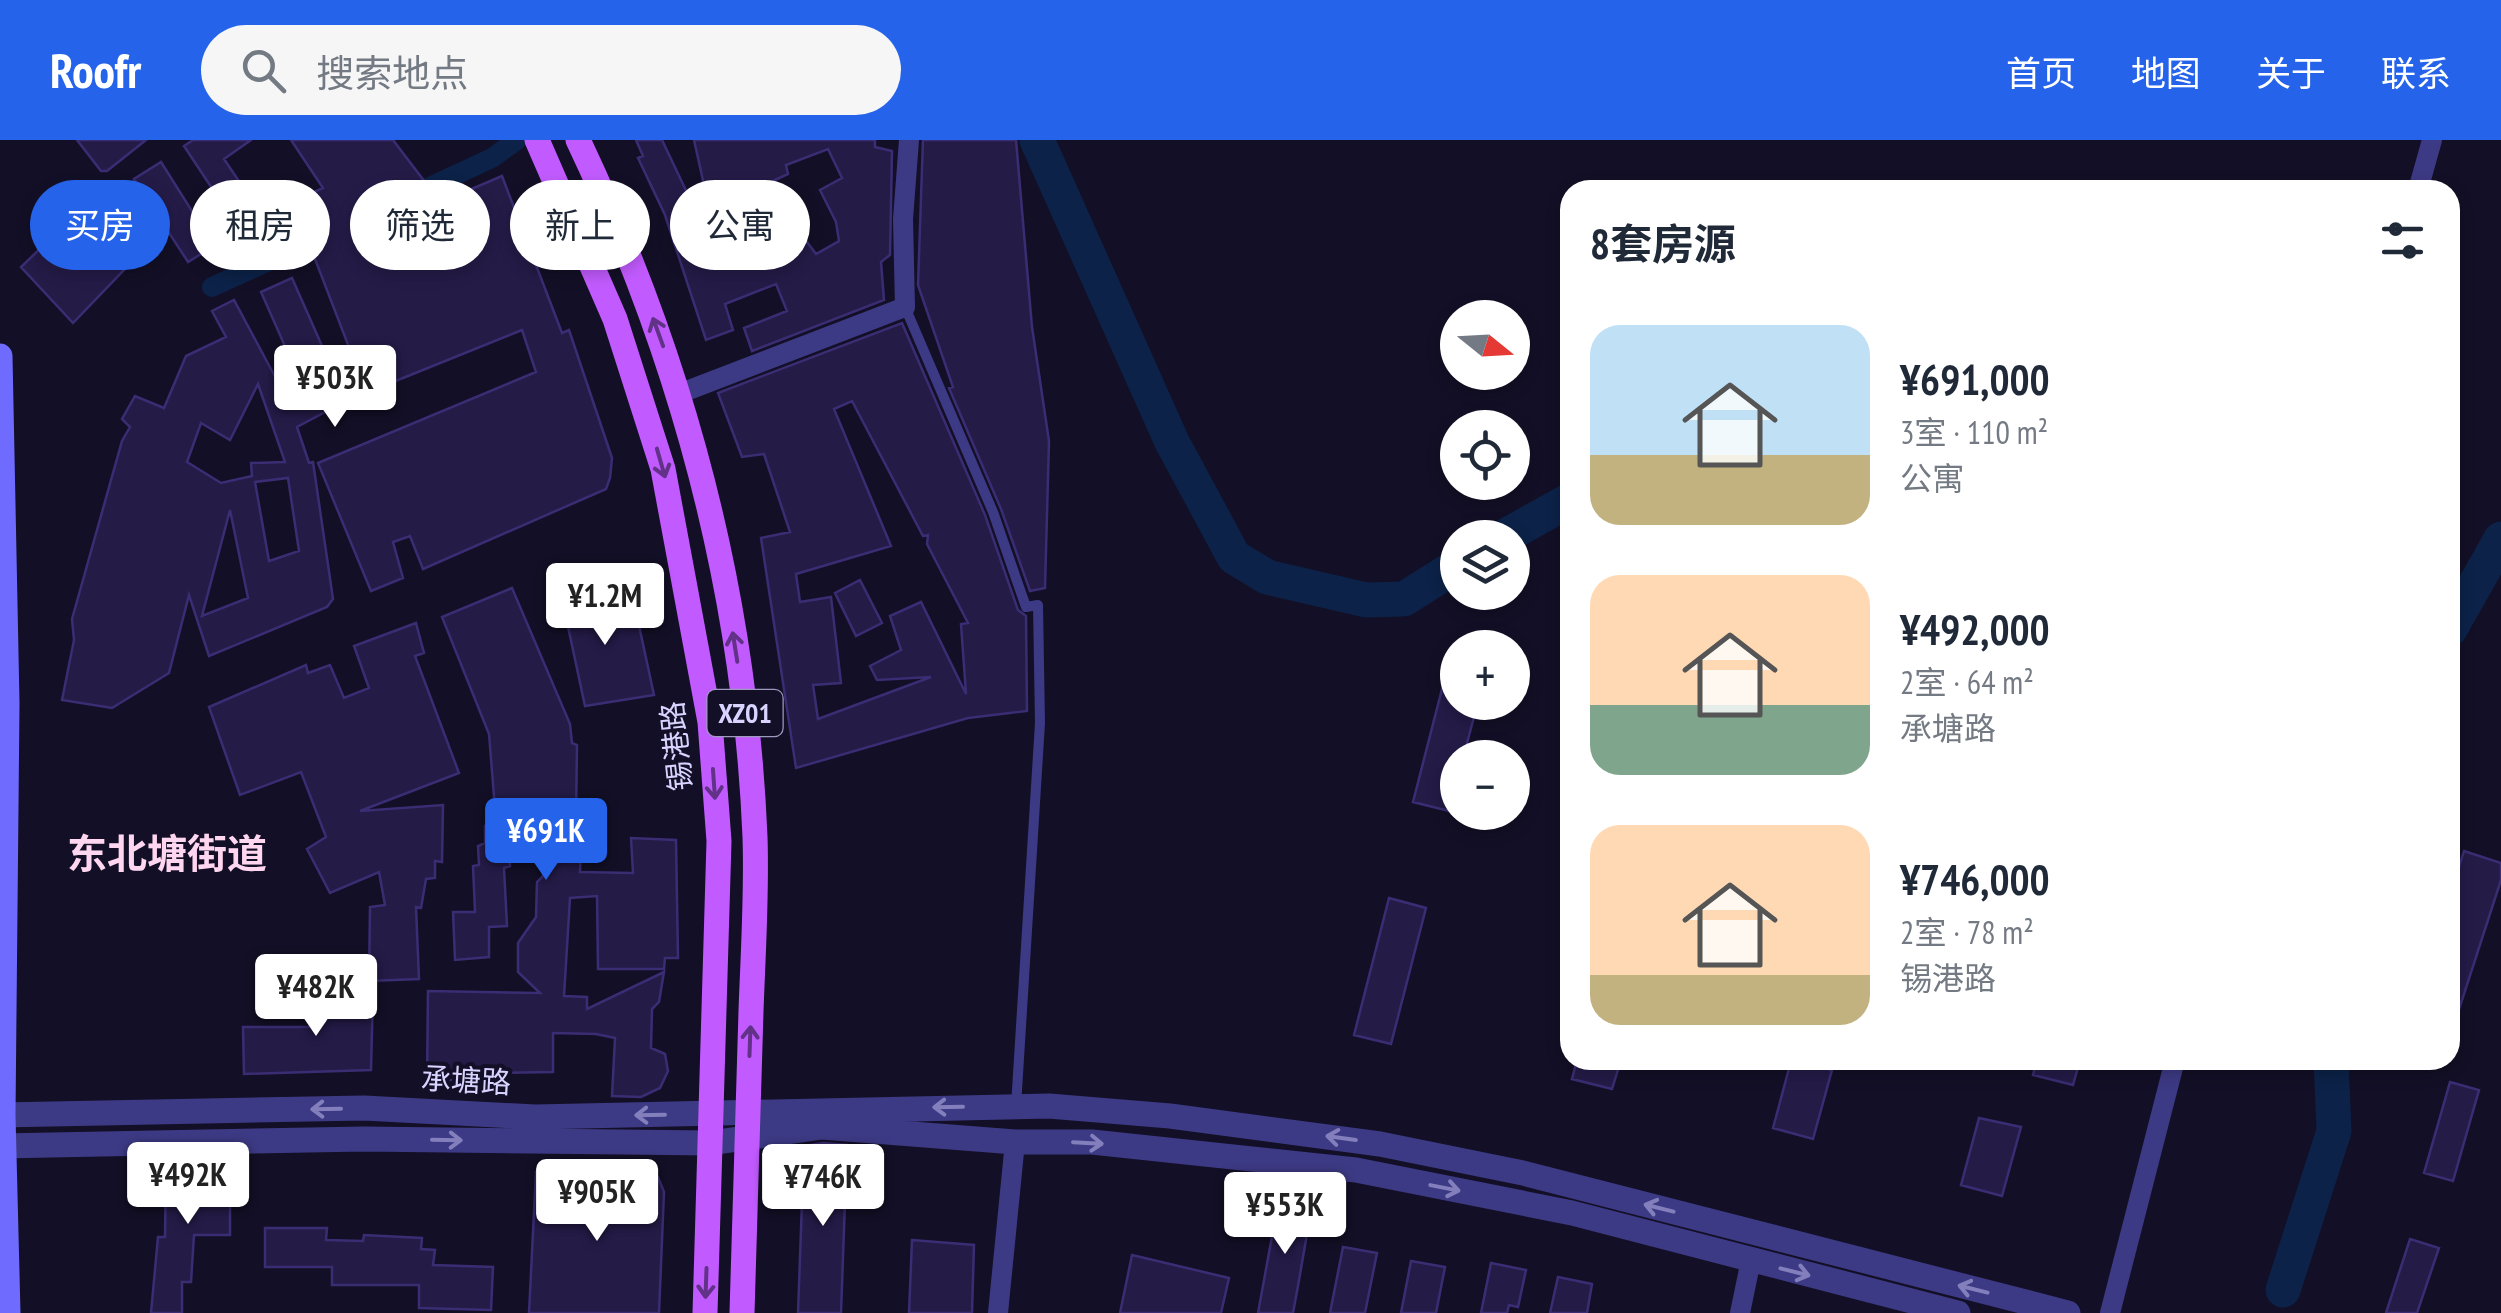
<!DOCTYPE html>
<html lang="zh">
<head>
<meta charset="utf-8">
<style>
	body { margin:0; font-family:"PT Sans Narrow","Noto Sans SC",sans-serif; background:#f6f6f7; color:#1f2937; height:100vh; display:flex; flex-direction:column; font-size:38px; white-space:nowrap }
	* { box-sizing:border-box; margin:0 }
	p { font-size:32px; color:#747a83 }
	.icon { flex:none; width:55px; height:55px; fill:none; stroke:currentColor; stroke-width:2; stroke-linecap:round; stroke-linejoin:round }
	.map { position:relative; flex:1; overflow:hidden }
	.side { position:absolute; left:1560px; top:40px; width:900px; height:890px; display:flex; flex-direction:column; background:#fff; border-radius:30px; box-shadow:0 5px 15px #0003 }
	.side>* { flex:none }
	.top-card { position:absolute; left:30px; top:40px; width:950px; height:90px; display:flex; gap:20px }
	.needle { width:65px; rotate:108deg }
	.controls { position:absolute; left:1440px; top:160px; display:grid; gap:20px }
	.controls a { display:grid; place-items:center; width:90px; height:90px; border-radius:50%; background:#fff; box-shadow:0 5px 15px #0003; font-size:50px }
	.price { position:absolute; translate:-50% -85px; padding:0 22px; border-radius:10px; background:#fff; color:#222; font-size:32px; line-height:65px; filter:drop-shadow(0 2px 5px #0008) }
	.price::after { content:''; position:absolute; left:50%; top:60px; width:30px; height:22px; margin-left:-15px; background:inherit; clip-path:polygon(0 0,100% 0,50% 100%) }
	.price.selected { background:#2563eb; color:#fff }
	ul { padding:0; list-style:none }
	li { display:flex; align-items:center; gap:30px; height:250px; padding:0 30px }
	li span { display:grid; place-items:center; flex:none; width:280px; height:200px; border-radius:30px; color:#555 }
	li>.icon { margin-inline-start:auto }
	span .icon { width:120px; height:120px; fill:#fffc; stroke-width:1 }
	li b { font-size:42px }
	h2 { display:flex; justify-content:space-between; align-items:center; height:120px; padding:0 30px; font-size:42px }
	.tag { padding:0 35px; border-radius:45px; background:#fff; box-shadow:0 5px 15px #0003; font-size:35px; line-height:90px }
	.tag.selected { background:#2563eb; color:#fff }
	header { display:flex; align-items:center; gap:60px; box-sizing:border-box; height:140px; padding:0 50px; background:#2563eb; color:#fff }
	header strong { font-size:48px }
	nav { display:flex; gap:55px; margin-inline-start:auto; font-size:35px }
	.search { width:700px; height:90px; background:#f6f6f7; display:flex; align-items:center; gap:25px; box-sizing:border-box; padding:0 35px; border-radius:55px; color:#747a83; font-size:38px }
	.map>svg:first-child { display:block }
</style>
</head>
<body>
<header>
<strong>Roofr</strong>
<div class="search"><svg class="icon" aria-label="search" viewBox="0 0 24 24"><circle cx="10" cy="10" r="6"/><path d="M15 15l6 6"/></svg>搜索地点</div>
<nav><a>首页</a><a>地图</a><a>关于</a><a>联系</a></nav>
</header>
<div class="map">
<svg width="2501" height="1173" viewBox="0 0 2501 1173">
	<rect width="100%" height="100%" fill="#130f26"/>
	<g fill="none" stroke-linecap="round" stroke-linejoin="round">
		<path stroke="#0c2248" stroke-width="20" d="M395 63 492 18 517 0
			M212 147 332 92"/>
		<path stroke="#0c2248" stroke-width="35" d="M1037 0 1172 302 1234 417 1267 437 1366 460 1404 459 1458 425
			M1502 398 1570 360
			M2450 489 2501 399
			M2283 1150 2334 991 2331 920"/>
	</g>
	<path fill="#241b47" stroke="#3b2d73" stroke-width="2.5" fill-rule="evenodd" d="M77 0H146L107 31H101Z
		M193 0H251L224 19 259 71 237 86 184 6Z
		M291 0H393L428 46 391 69 397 81 502 36 562 193 569 190 612 318 610 338 606 349 423 429 410 396 393 402 403 438 371 451 318 323 536 232 522 190 346 261 297 287 309 323 313 322 333 459 327 467 209 516 189 455 169 533 112 568 62 560 74 500 72 479 122 301 130 287 122 279 135 256 164 268 186 216 226 197 212 171 234 160 280 246 299 238 261 152 292 138 330 224 352 215 305 93 298 96 286 65 323 48ZM258 244 285 322 251 323 252 336 221 343 187 322 201 283 230 300ZM288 338 299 411 269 421 255 342ZM230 370 248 458 202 476Z
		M636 0H662L710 101 716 99 694 0H875V7L892 11 890 115 881 122 884 160 752 211 744 188 787 171 776 144 725 164 733 190 706 200 665 75 638 18 643 16ZM828 9 842 38 820 50 836 82 839 101 816 114 790 79 775 40 788 34 786 25Z
		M923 0H1016L1032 187 1049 301 1045 448 1030 451 1001 369 949 248 953 247 918 145Z
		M161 22 214 106 188 122 134 39Z
		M99 52 148 105 73 183 21 127Z
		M902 183 985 375 1018 470 1026 476 1027 571 968 578 796 628 761 398 790 392 764 314 742 317 718 253ZM852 261 923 396 928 395 927 404 968 483 961 484 966 554 921 462 890 476 901 510 870 526 877 540 931 537 818 579 813 545 841 543 831 457 800 462 796 434 891 406 834 269Z
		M583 433 594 480 635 467 654 555 585 566 558 440Z
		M860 440 882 483 856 496 835 453Z
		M512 448 570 584 572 603 577 605 576 677 582 679 580 732 633 733 631 698 676 700 678 818H665L664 829H598L597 756 570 758 564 856 587 857V869L664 832 659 862 652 869 651 908 665 914 668 931 660 948 641 957 612 956 615 898 596 894 553 893V932L495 933V940H427L428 851 540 853 518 832V803L536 777 537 742 546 733 545 716 553 707 552 681 516 684V706H509L510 726 504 728 507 786 489 787V817L455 820 453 772H475L473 726 479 725 478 706 485 703V686H492L495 669 489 594 442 477Z
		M416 483 424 513 415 516 459 633 360 671 443 665 442 722 435 721V738L426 739 421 768 416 767 419 839 369 841 370 767 385 765 379 732 330 753 307 709 326 697 301 632 240 655 209 567 306 525 308 533 330 525 344 558 369 548 354 506Z
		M1452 510 1458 511V562H1478L1463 618H1458L1449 671 1413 662Z
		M2464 711 2501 723V740L2453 888 2450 755Z
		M1389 758 1426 768 1391 904 1354 895Z
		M316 850 373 852 371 930 244 934 243 887H314Z
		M1577 920H1621L1612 949 1572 939Z
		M2037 920H2080L2073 945 2033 935Z
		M1791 921 1832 930 1813 999 1773 988Z
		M2450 942 2479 950 2453 1041 2424 1033Z
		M1979 978 2021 987 2002 1056 1961 1045Z
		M823 1003 847 1005 841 1173H798L804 1006Z
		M166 1026H230V1095H194L191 1142H182V1173H151L158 1097H165Z
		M536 1032 658 1037 664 1052 659 1173H529Z
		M1279 1058 1312 1065 1298 1146 1293 1173H1258Z
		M265 1088H327L326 1100 363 1101 364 1095 422 1098 421 1109 435 1110 433 1125 493 1127 491 1170 419 1168V1145H332V1127H265Z
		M2410 1099 2439 1108 2417 1173H2386Z
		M912 1100 974 1105 972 1173H909Z
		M1343 1107 1377 1113 1365 1173H1330Z
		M1132 1115 1229 1138 1221 1173H1120Z
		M1411 1121 1445 1127 1436 1173H1401Z
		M1491 1123 1526 1130 1518 1167 1509 1165 1507 1173H1481Z
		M1558 1137 1592 1144 1587 1173H1550Z"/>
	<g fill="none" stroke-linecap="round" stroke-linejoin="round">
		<path stroke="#3d3a85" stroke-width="10" d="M905 167 993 372 1026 467 1038 465 1040 583 1016 966"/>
		<path stroke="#3d3a85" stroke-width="20" d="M2418 50 2432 0
			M681 253 905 167 903 79 909 0
			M998 1173 1015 1002
			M1740 1173 1751 1120
			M2110 1173 2175 920"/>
		<path stroke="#3d3a85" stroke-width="25" d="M0 975 364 968 535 977 1049 966 1170 976 1380 1004 1523 1033 2068 1173
			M0 1006 364 999 710 1003 822 987 1015 1002H1092L1356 1030 1572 1073 1958 1173"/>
		<path stroke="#6f6bff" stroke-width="25" d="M0 216 7 563 3 975 8 1173"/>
		<path stroke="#c25bff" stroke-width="25" d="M537 0 615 179 663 329 710 582 719 701 705 1173
			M578 0C682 219 745 454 755 697 757 755 753 814 751 871 748 972 745 1072 742 1173"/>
	</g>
	<defs><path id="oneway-shaft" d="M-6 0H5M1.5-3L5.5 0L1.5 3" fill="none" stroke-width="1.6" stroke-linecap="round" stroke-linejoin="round" transform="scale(2.5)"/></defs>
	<g stroke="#623188">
		<use href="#oneway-shaft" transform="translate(658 192) rotate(-110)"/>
		<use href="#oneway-shaft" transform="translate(661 323) rotate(74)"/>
		<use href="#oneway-shaft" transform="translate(735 507) rotate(-99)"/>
		<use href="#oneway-shaft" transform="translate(714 644) rotate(86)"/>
		<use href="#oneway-shaft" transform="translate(750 901) rotate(-88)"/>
		<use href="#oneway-shaft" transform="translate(706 1143) rotate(92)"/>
	</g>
	<g stroke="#837fbc">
		<use href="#oneway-shaft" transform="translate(948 967) rotate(179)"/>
		<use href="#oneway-shaft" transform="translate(326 969) rotate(179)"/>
		<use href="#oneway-shaft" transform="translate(650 975) rotate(179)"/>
		<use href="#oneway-shaft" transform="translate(1341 998) rotate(-172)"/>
		<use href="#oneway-shaft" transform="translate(447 1000) rotate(1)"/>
		<use href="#oneway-shaft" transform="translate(1088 1003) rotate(3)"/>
		<use href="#oneway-shaft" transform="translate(1445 1048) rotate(11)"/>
		<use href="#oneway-shaft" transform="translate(1659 1068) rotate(-166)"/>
		<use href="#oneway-shaft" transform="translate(1795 1132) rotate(14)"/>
		<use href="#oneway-shaft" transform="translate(1973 1149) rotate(-166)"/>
	</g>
	<g text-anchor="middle" stroke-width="8" stroke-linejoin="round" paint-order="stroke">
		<rect fill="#130f26" stroke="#9e99be" stroke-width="2.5" x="707.5" y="550" width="75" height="46" rx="8"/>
		<g font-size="28" font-weight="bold" fill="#d9d4ff">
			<text x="745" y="583">XZ01</text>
		</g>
		<g font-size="30" fill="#d9d4ff" stroke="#130f26">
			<text transform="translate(677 606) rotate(-96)" y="10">锡港路</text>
			<text transform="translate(466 941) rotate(3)" y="10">承塘路</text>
		</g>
		<g font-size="40" font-weight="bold" fill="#ffd6f0" stroke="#130f26">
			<text x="167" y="728">东北塘街道</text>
		</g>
	</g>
</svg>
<div class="controls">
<a><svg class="needle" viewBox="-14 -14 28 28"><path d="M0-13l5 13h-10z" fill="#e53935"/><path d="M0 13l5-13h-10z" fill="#747a83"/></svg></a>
<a><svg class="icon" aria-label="locate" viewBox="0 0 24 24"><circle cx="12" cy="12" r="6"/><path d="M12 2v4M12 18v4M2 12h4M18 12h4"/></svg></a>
<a><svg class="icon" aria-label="layers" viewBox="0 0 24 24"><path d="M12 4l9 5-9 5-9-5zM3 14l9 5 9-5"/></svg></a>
<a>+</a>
<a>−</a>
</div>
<b class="price" style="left:335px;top:290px">¥503K</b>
<b class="price" style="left:605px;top:508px">¥1.2M</b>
<b class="price selected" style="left:546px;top:743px">¥691K</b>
<b class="price" style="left:316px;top:899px">¥482K</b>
<b class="price" style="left:188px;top:1087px">¥492K</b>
<b class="price" style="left:823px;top:1089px">¥746K</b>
<b class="price" style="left:597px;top:1104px">¥905K</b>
<b class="price" style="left:1285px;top:1117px">¥553K</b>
<div class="top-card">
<a class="tag selected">买房</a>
<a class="tag">租房</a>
<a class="tag">筛选</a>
<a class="tag">新上</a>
<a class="tag">公寓</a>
</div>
<section class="side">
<h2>8套房源<svg class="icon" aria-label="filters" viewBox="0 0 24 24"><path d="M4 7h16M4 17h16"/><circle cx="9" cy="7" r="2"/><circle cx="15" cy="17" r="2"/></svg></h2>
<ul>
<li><span style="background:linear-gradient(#bfe0f5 65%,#c2b280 0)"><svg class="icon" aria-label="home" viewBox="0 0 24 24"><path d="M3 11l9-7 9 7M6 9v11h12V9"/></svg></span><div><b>¥691,000</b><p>3室 · 110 m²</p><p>公寓</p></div></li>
<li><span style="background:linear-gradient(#ffd9b3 65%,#7fa58c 0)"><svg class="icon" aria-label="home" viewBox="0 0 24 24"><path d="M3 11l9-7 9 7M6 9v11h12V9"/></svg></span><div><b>¥492,000</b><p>2室 · 64 m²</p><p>承塘路</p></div></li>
<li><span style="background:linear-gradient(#ffd9b3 75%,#c2b280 0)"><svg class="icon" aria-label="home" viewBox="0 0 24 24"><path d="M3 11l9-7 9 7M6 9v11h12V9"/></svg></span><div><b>¥746,000</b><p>2室 · 78 m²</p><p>锡港路</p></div></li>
</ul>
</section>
</div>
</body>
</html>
